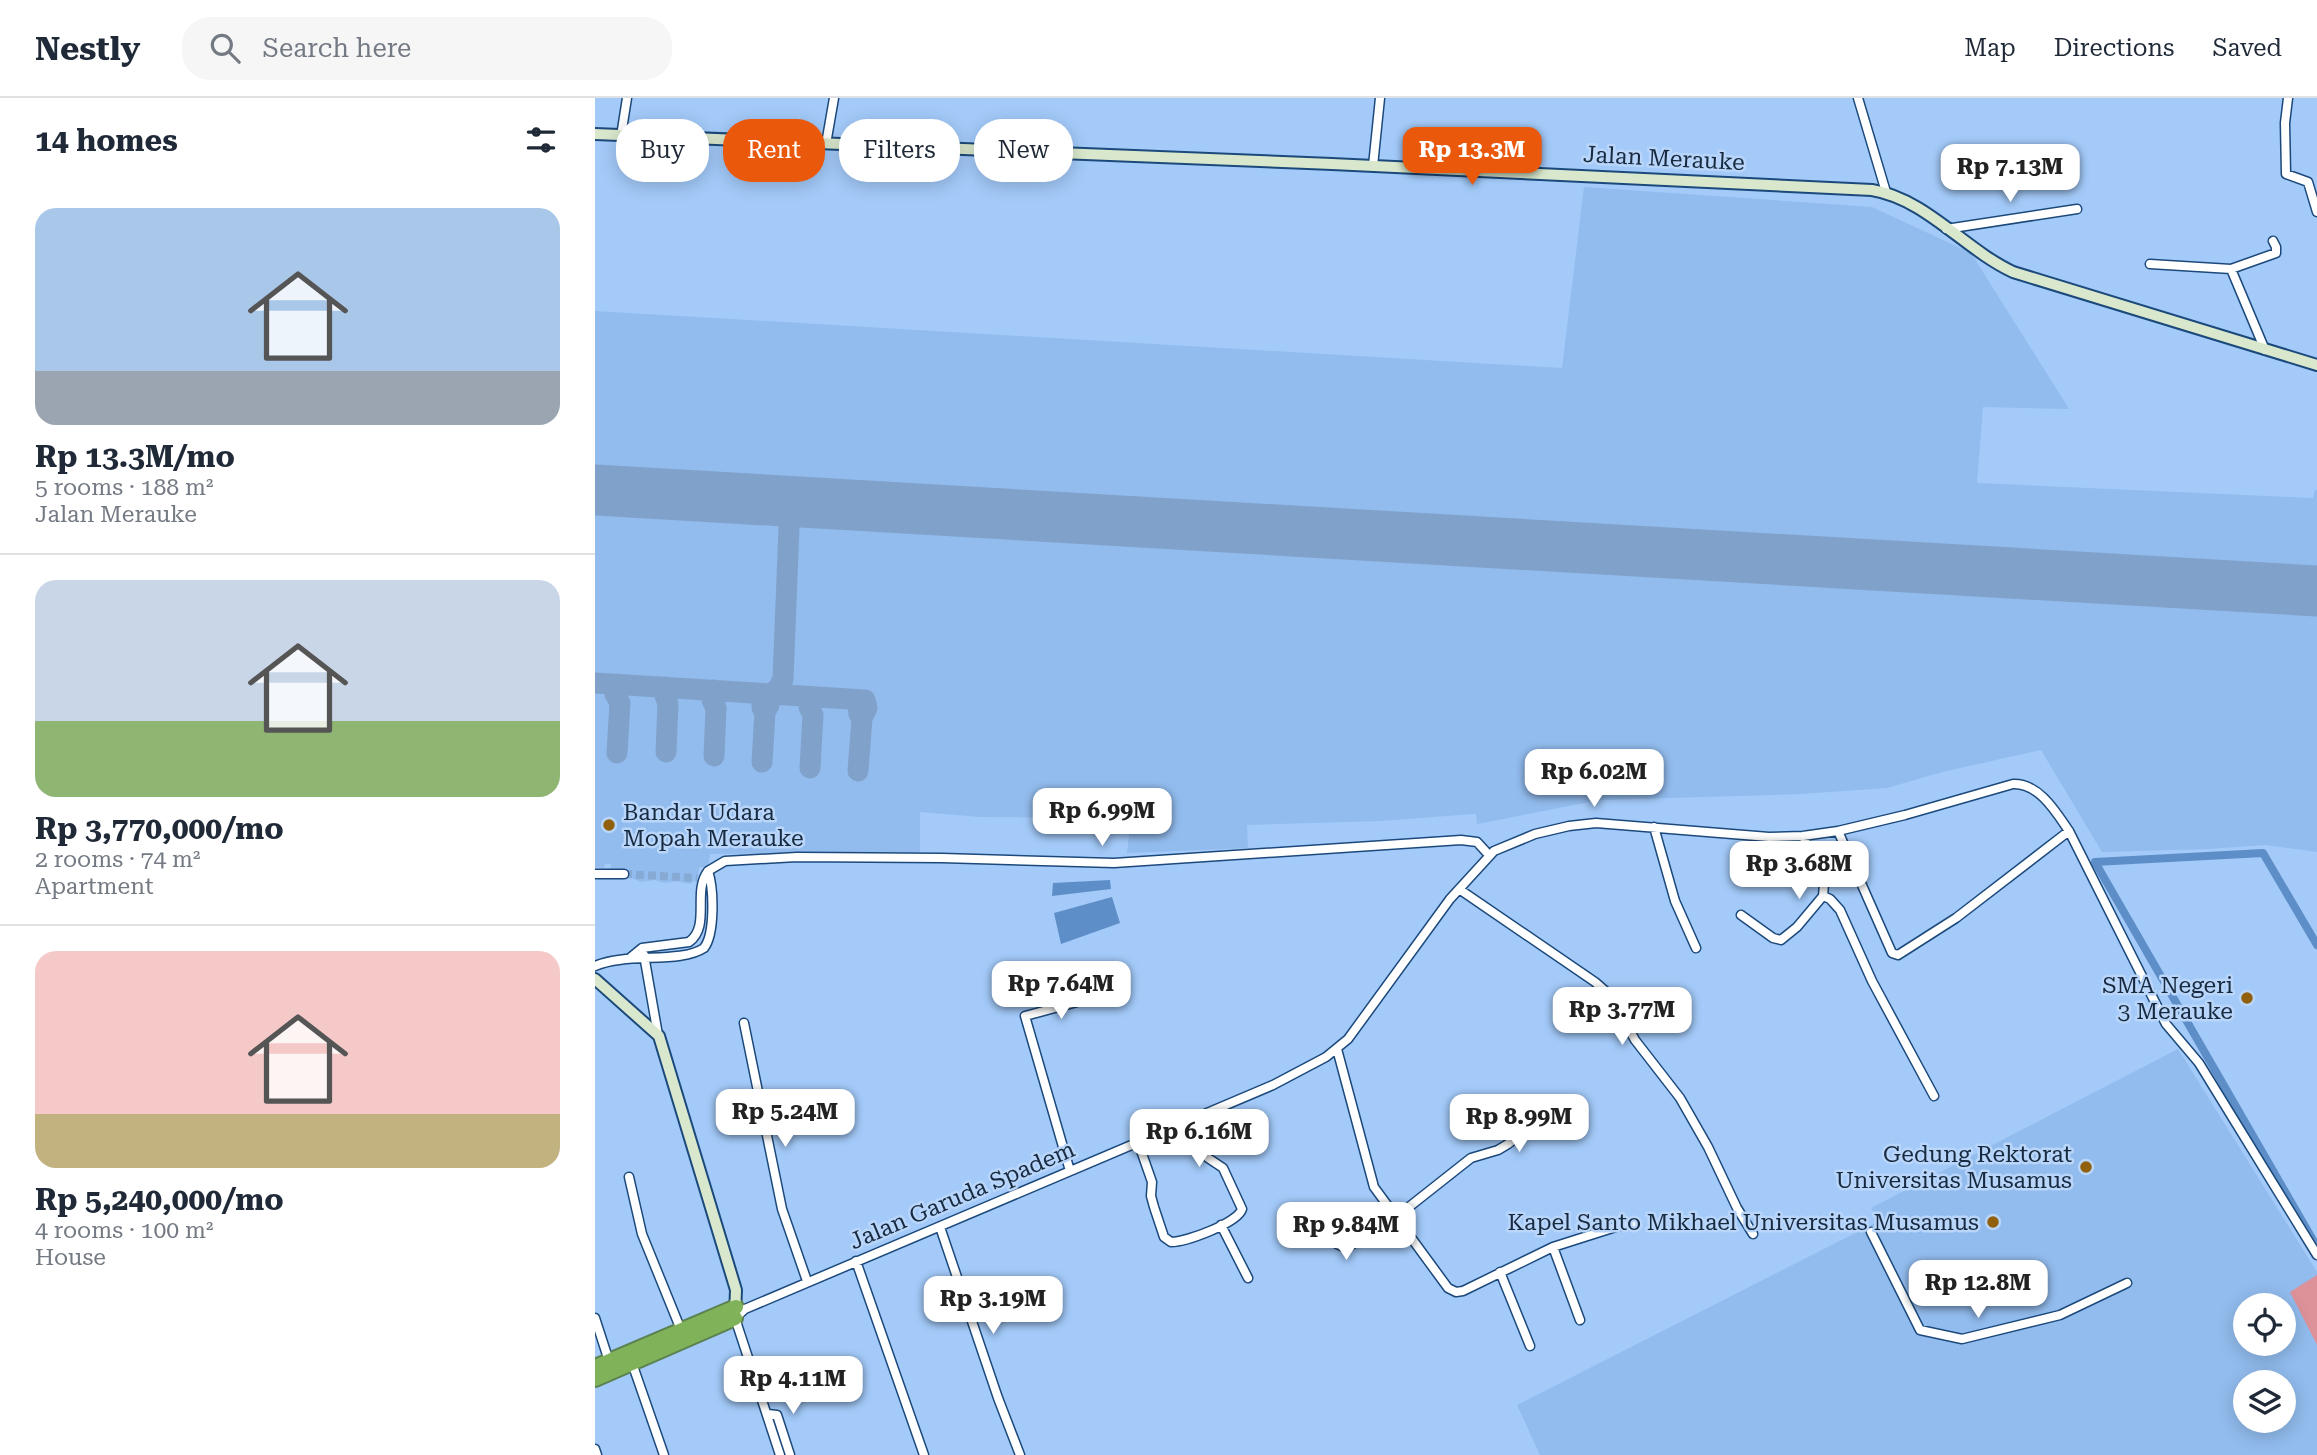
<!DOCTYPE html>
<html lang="en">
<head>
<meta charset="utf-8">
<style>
	body { margin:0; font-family:"Roboto Serif",serif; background:#f6f6f7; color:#1f2937; height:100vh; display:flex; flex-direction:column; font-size:26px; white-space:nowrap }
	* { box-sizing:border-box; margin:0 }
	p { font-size:23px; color:#747a83 }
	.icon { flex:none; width:38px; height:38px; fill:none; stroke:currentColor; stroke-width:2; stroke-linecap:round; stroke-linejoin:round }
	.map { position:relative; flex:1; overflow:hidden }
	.drawer { display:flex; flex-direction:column; background:#fff; width:595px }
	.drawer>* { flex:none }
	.banner { position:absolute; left:21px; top:21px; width:665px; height:63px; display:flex; gap:14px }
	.tools { position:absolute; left:1638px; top:1195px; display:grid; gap:14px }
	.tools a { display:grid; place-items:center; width:63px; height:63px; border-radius:50%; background:#fff; box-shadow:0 4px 18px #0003; font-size:35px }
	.price { position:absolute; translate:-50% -60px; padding:0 16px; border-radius:14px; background:#fff; color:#222; font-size:23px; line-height:46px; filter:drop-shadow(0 2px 4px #0008) }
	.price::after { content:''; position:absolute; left:50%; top:42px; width:21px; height:16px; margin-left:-10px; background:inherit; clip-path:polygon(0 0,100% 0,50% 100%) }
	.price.on { background:#ea580c; color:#fff }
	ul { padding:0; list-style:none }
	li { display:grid; align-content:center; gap:14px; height:371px; padding:0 35px }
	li+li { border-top:2px solid #e0e1e3 }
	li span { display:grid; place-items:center; height:217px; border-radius:21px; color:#555 }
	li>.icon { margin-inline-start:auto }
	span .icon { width:126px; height:126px; fill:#fffc; stroke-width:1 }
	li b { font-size:30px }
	h2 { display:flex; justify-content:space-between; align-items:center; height:84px; padding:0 35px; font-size:30px }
	.chip { padding:0 24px; border-radius:28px; background:#fff; box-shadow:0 4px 18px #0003; font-size:24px; line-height:63px }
	.chip.on { background:#ea580c; color:#fff }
	header { display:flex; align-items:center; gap:42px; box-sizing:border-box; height:98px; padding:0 35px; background:#fff; border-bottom:2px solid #e0e1e3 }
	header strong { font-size:33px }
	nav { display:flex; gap:38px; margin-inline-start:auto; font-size:24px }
	.search { width:490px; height:63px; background:#f6f6f7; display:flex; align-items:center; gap:18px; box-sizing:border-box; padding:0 24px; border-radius:28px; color:#747a83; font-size:26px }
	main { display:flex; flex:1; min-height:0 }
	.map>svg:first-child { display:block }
</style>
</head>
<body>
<header>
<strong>Nestly</strong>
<div class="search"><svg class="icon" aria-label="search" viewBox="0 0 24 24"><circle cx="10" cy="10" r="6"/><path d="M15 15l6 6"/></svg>Search here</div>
<nav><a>Map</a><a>Directions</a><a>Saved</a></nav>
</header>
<main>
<section class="drawer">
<h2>14 homes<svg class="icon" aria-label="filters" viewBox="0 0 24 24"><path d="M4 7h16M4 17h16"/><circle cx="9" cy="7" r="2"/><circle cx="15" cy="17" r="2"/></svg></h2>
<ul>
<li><span style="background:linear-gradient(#a9c7e8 75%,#9aa5b1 0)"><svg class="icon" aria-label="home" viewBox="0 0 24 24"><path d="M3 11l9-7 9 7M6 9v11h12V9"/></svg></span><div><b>Rp 13.3M/mo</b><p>5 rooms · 188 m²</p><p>Jalan Merauke</p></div></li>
<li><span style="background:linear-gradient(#c9d6e8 65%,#8fb573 0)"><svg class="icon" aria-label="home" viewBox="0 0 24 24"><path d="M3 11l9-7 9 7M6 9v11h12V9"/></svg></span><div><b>Rp 3,770,000/mo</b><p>2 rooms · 74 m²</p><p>Apartment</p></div></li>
<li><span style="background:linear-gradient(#f6c9c9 75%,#c2b280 0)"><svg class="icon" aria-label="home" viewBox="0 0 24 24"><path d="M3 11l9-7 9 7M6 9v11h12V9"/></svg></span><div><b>Rp 5,240,000/mo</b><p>4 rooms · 100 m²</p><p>House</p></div></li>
</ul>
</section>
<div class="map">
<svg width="1722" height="1357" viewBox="0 0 1722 1357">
	<rect width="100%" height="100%" fill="#a3caf9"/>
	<path fill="#92bcee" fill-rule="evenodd" d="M989 89 1277 109 1376 155 1474 311 1388 309 1382 385 1718 400 1720 392H1722V754L1670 747 1614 751 1507 754 1446 652 1347 674 1292 690 1206 696 1005 702 882 726 881 716H878L785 723 652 727 653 750 532 755 536 720 385 719 325 714V754L115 756 113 769H104L103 781 94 786 82 783 69 785 60 782 46 784 36 780 15 781 16 766H10L9 770 0 769V213L967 270Z
		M1583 951 1722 1174V1357H945L922 1307 1284 1123 1276 1110ZM1650 1208H1689V1246H1650ZM1650 1284H1689V1323H1650Z"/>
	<path fill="#dd9198" d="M1722 1177V1247L1695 1194Z"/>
	<path fill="#5e8ec7" d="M515 782 516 791 457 798 458 785Z
		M517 799 525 825 466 846 459 815Z"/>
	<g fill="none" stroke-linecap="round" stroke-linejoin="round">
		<path stroke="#5e8ec7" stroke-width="8" d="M1722 847 1668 755 1500 764 1722 1149"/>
		<path stroke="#80a2ca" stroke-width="21" d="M0 585 270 602 272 610 267 620
			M22 586 20 596 25 605 22 655
			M167 601V610L170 614 167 664
			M263 607 264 616 267 620 263 673
			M170 614 174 607 173 597 183 591 188 581 195 404
			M71 654 73 606 69 595 71 589
			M119 658 121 610 117 602 119 592
			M215 670 218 617 214 609 217 600"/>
		<path stroke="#80a2ca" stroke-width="51" d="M0 392 1722 493"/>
		<path stroke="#87aad4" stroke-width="8" stroke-dasharray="8 4" stroke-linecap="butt" d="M29 776 102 780"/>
		<defs>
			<path id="street" d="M1263 0 1291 94
				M1693 0 1690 25 1691 76 1713 84 1722 114
				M26 38 32 0
				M231 46 239 0
				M778 68 785 0
				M1351 131 1482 111
				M1555 166 1636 171 1670 252
				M1636 171 1681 155V149L1678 143
				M1059 729 1080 803 1101 850
				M1243 733 1297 855 1303 857 1361 820 1474 733
				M113 773 130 763 202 759 347 760 519 765 866 742 882 744 894 757
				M0 776H29
				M864 791 1000 884 1016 898 1040 942 1085 1000 1113 1049 1142 1110 1158 1136
				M1228 798 1235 801 1245 812 1277 883 1339 998
				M1146 817 1178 840 1186 842 1202 829 1228 798 1229 786 1208 738
				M49 857 63 937
				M0 868C31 854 85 866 109 850 120 836 119 791 113 773 97 794 116 828 94 844L47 850 36 859
				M149 925 187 1111 212 1183
				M742 951 779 1089 853 1190 861 1194 868 1193 958 1149 1024 1128 1039 1127
				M543 1044 557 1084 556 1098 559 1109 569 1139 576 1144C591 1144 643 1125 647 1111L628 1070 613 1060 595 1022
				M475 1073 430 918 482 904
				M34 1079 47 1136 86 1232
				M723 1111 742 1146 751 1150 800 1120 876 1060 903 1052 913 1046 951 1017
				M626 1127 653 1180
				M345 1129 403 1300 425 1357
				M1276 1134 1325 1232 1367 1241 1465 1217 1532 1185
				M958 1149 985 1222
				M261 1163 329 1357
				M905 1174 935 1248
				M0 1220 14 1263
				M37 1265 69 1357
				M173 1316 182 1317 195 1357
				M0 1351 2 1357
				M185 1357 140 1220 150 1211 678 987 731 959 753 941 855 801 899 753 940 736 974 728 1001 725 1174 739 1208 738 1243 733 1310 717 1418 686C1444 685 1461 714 1474 733L1571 926 1604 965 1722 1157"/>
			<path id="secondary" d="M0 36 737 66 1277 92C1331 101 1369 151 1418 174L1722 267
				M0 881 64 938 141 1192 140 1216"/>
			<path id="highway" d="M0 1269 141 1209
				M0 1281 140 1220"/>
		</defs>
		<use href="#street" stroke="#1c497b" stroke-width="11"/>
		<use href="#secondary" stroke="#1c497b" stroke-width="14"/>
		<use href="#highway" stroke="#5b8250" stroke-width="18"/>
		<use href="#street" stroke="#fff" stroke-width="8"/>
		<use href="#secondary" stroke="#d9e8cd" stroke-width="10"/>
		<use href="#highway" stroke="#7fb259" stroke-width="14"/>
	</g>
	<g fill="#90600d" stroke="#b9d6fa" stroke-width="2.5">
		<circle cx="14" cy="727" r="7"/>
		<circle cx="1652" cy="900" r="7"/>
		<circle cx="1491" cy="1069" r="7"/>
		<circle cx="1398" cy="1124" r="7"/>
	</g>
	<g text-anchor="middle" stroke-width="5" stroke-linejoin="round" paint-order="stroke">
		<g font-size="23" fill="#172a40" stroke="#b9d6fa">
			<text transform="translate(1069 60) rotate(3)" y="8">Jalan Merauke</text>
			<text transform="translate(367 1097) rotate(-23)" y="8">Jalan Garuda Spadem</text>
		</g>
		<g font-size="23" fill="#172a40" stroke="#b9d6fa" text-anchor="end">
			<text x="28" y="722" text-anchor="start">Bandar Udara<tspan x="28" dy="26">Mopah Merauke</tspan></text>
			<text x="1638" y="895">SMA Negeri<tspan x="1638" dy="26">3 Merauke</tspan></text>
			<text x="1477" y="1064">Gedung Rektorat<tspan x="1477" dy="26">Universitas Musamus</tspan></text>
			<text x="1384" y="1132">Kapel Santo Mikhael Universitas Musamus</text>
		</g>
	</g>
</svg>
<div class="tools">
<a><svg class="icon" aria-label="locate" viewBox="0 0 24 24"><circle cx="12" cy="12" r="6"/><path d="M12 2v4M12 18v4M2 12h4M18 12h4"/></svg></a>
<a><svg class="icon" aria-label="layers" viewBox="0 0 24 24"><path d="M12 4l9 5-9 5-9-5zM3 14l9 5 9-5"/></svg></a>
</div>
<b class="price on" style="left:877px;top:89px">Rp 13.3M</b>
<b class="price" style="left:1415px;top:106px">Rp 7.13M</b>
<b class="price" style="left:999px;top:711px">Rp 6.02M</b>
<b class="price" style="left:507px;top:750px">Rp 6.99M</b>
<b class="price" style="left:1204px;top:803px">Rp 3.68M</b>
<b class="price" style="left:466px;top:923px">Rp 7.64M</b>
<b class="price" style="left:1027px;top:949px">Rp 3.77M</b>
<b class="price" style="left:190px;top:1051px">Rp 5.24M</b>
<b class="price" style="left:924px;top:1056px">Rp 8.99M</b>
<b class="price" style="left:604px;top:1071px">Rp 6.16M</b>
<b class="price" style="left:751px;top:1164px">Rp 9.84M</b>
<b class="price" style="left:1383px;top:1222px">Rp 12.8M</b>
<b class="price" style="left:398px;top:1238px">Rp 3.19M</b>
<b class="price" style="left:198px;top:1318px">Rp 4.11M</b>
<div class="banner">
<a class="chip">Buy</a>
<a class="chip on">Rent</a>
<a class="chip">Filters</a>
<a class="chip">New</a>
</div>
</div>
</main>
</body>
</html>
